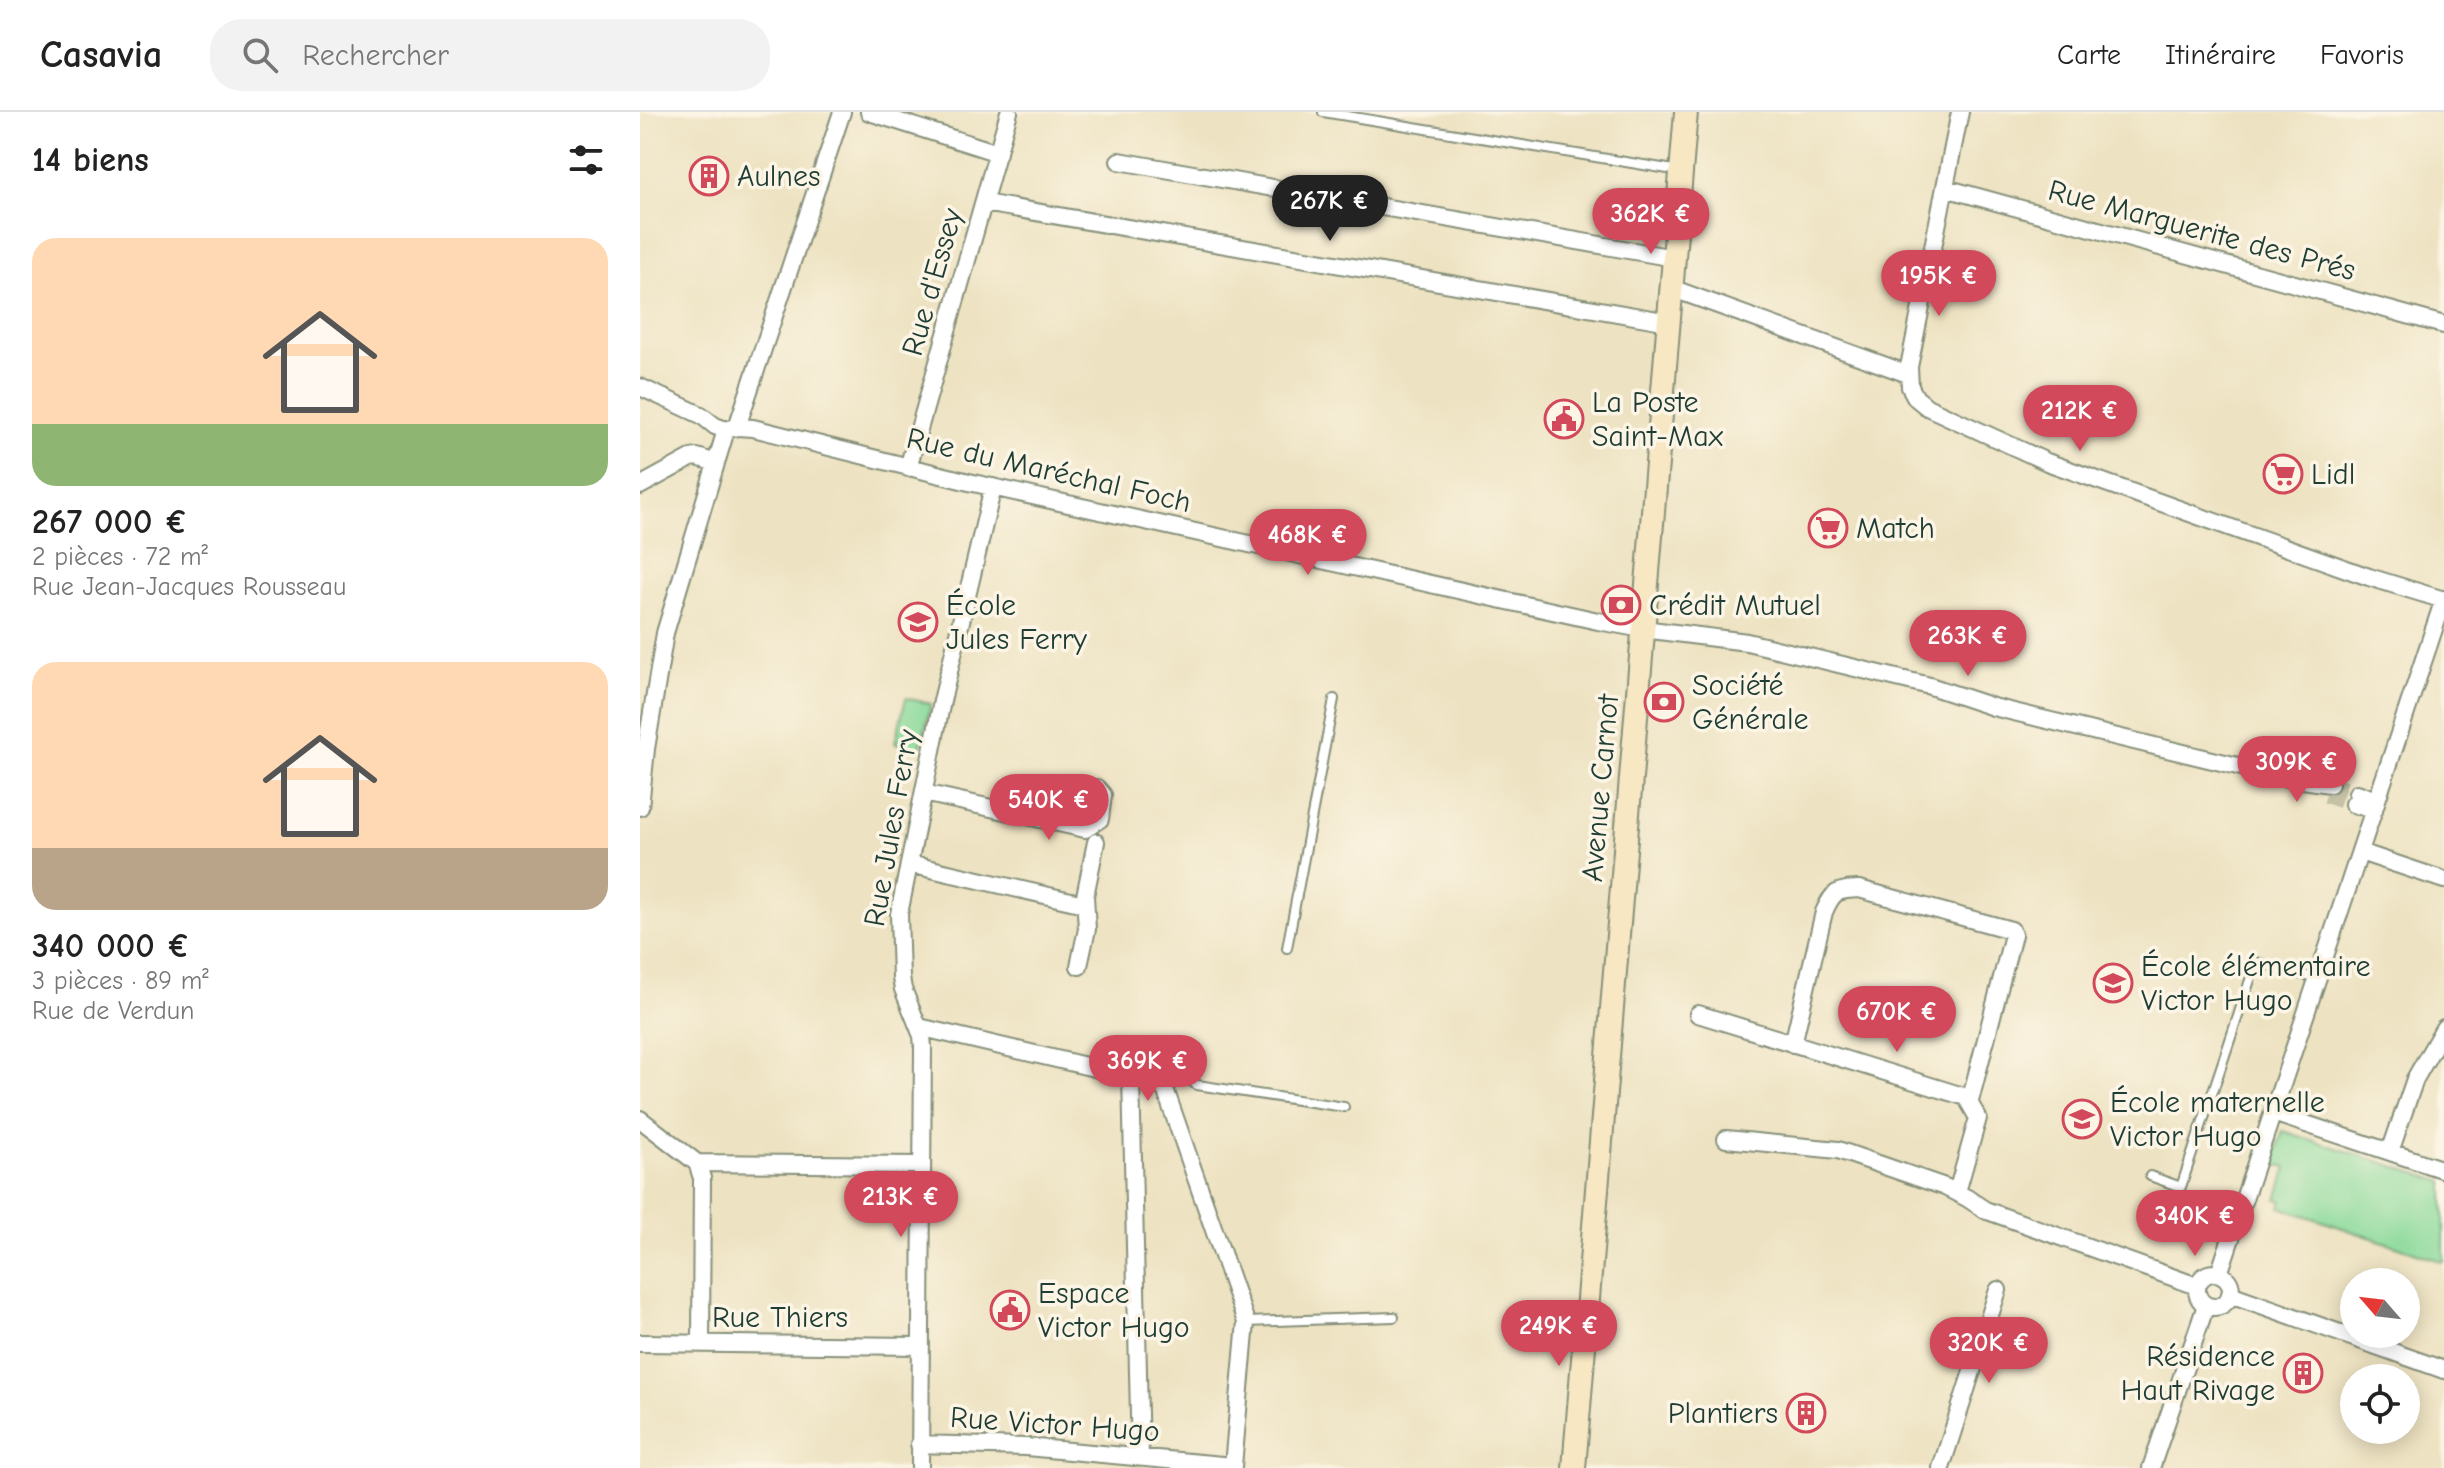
<!DOCTYPE html>
<html lang="fr">
<head>
<meta charset="utf-8">
<style>
	body { margin:0; font-family:"Comic Neue",sans-serif; background:#f2f2f2; color:#222; height:100vh; display:flex; flex-direction:column; font-size:30px; white-space:nowrap }
	* { box-sizing:border-box; margin:0 }
	p { font-size:26px; color:#767676 }
	.icon { flex:none; width:44px; height:44px; fill:none; stroke:currentColor; stroke-width:2; stroke-linecap:round; stroke-linejoin:round }
	.map { position:relative; flex:1; overflow:hidden }
	.details { display:flex; flex-direction:column; background:#fff; width:640px }
	.details>* { flex:none }
	.needle { width:52px; rotate:298deg }
	.controls { position:absolute; left:1700px; top:1156px; display:grid; gap:16px }
	.controls a { display:grid; place-items:center; width:80px; height:80px; border-radius:50%; background:#fff; box-shadow:0 4px 20px #0003; font-size:40px }
	.price { position:absolute; translate:-50% -68px; padding:0 18px; border-radius:28px; background:#d1495b; color:#fff; font-size:26px; line-height:52px; filter:drop-shadow(0 2px 4px #0008) }
	.price::after { content:''; position:absolute; left:50%; top:48px; width:24px; height:18px; margin-left:-12px; background:inherit; clip-path:polygon(0 0,100% 0,50% 100%) }
	.price.active { background:#222; color:#fff }
	ul { padding:0; list-style:none }
	li { display:grid; align-content:center; gap:16px; height:424px; padding:0 32px }
	li span { display:grid; place-items:center; height:248px; border-radius:24px; color:#555 }
	li>.icon { margin-inline-start:auto }
	span .icon { width:144px; height:144px; fill:#fffc; stroke-width:1 }
	li b { font-size:34px }
	h2 { display:flex; justify-content:space-between; align-items:center; height:96px; padding:0 32px; font-size:34px }
	header { display:flex; align-items:center; gap:48px; box-sizing:border-box; height:112px; padding:0 40px; background:#fff; border-bottom:2px solid #e0e0e0 }
	header strong { font-size:38px }
	nav { display:flex; gap:44px; margin-inline-start:auto; font-size:28px }
	.search { width:560px; height:72px; background:#f2f2f2; display:flex; align-items:center; gap:20px; box-sizing:border-box; padding:0 28px; border-radius:32px; color:#767676; font-size:30px }
	main { display:flex; flex:1; min-height:0 }
	.map>svg:first-child { display:block }
</style>
</head>
<body>
<header>
<strong>Casavia</strong>
<div class="search"><svg class="icon" aria-label="search" viewBox="0 0 24 24"><circle cx="10" cy="10" r="6"/><path d="M15 15l6 6"/></svg>Rechercher</div>
<nav><a>Carte</a><a>Itinéraire</a><a>Favoris</a></nav>
</header>
<main>
<section class="details">
<h2>14 biens<svg class="icon" aria-label="filters" viewBox="0 0 24 24"><path d="M4 7h16M4 17h16"/><circle cx="9" cy="7" r="2"/><circle cx="15" cy="17" r="2"/></svg></h2>
<ul>
<li><span style="background:linear-gradient(#ffd9b3 75%,#8fb573 0)"><svg class="icon" aria-label="home" viewBox="0 0 24 24"><path d="M3 11l9-7 9 7M6 9v11h12V9"/></svg></span><div><b>267 000 €</b><p>2 pièces · 72 m²</p><p>Rue Jean-Jacques Rousseau</p></div></li>
<li><span style="background:linear-gradient(#ffd9b3 75%,#b9a48a 0)"><svg class="icon" aria-label="home" viewBox="0 0 24 24"><path d="M3 11l9-7 9 7M6 9v11h12V9"/></svg></span><div><b>340 000 €</b><p>3 pièces · 89 m²</p><p>Rue de Verdun</p></div></li>
</ul>
</section>
<div class="map">
<svg width="1804" height="1356" viewBox="0 0 1804 1356">
	<rect width="100%" height="100%" fill="#fcf5e5"/>
	<filter id="ink" filterUnits="userSpaceOnUse"><feTurbulence type="fractalNoise" baseFrequency=".0125" numOctaves="2"/><feDisplacementMap in="SourceGraphic" scale="16" xChannelSelector="R" yChannelSelector="G"/><feConvolveMatrix kernelMatrix="1 2 1 2 8 2 1 2 1" color-interpolation-filters="sRGB"/></filter>
	<filter id="wash" filterUnits="userSpaceOnUse"><feTurbulence type="fractalNoise" baseFrequency=".006" numOctaves="4" result="noise"/><feDisplacementMap in="SourceGraphic" scale="32" xChannelSelector="R" yChannelSelector="G"/><feGaussianBlur stdDeviation="1.8" result="paint"/><feColorMatrix in="noise" values="0 0 0 0 0 0 0 0 0 0 0 0 0 0 0 0 0 1.4 0 .05"/><feComposite in="paint" operator="in"/></filter>
	<g filter="url(#wash)">
		<rect width="100%" height="100%" fill="#ede2c1"/>
		<path fill="#88d999" stroke="#548b66" stroke-width="2" d="M266 586 291 592 280 637 255 631Z
			M1643 1019 1804 1070V1150L1640 1095 1642 1088 1637 1087 1647 1056 1632 1051Z"/>
	</g>
	<g filter="url(#ink)">
		<g fill="none" stroke-linecap="round" stroke-linejoin="round">
			<path stroke="#c4c1a5" stroke-width="16" stroke-dasharray="16 8" stroke-linecap="butt" d="M1690 672 1717 681
				M1686 683 1713 692"/>
			<defs>
				<path id="lane" d="M683 0 1040 59
					M647 836 694 587
					M540 963 557 973 704 995
					M1510 1064 1541 1075 1616 850 1677 867
					M606 1210 754 1205"/>
				<path id="street" d="M229 0 358 41
					M1320 0 1269 255 1270 275 1276 286 1287 295 1407 350 1729 465 1804 488
					M479 49 1034 146
					M1305 76 1804 213
					M344 91 1029 210
					M1031 176 1268 262
					M0 275 61 303 75 314 86 318 97 315 113 316 329 370 958 509 1003 517 1107 530 1290 574 1353 595 1643 665 1690 672
					M97 315 202 0
					M268 356 369 0
					M0 374 51 346 57 345 76 351
					M284 681 445 717 460 707 463 683 457 676
					M1717 681 1737 688
					M1713 692 1734 698
					M0 695 6 637 25 521 86 318
					M1720 740 1804 768
					M269 752 444 792
					M439 854 447 817 445 784 456 730
					M1058 902 1326 985 1338 1006 1317 1080
					M279 915 510 969 525 977 606 1210 593 1354
					M1153 932 1184 800C1193 779 1197 778 1219 777L1371 818 1373 823 1330 989
					M491 964 500 1345
					M1633 1001 1804 1058
					M0 1007 57 1051 281 1053
					M1086 1027 1198 1038 1305 1075 1327 1086 1345 1098 1557 1174
					M1750 1040 1775 967 1804 916
					M57 1051 62 1066 61 1232
					M1557 1178a17 17 0 1 1 34 0a17 17 0 1 1-34 0Z
					M1579 1162 1804 487
					M1590 1182 1804 1258
					M0 1231 280 1234
					M279 1332 386 1335 593 1354V1356
					M280 1356 283 935 282 924 263 877 261 866 259 802 302 589 353 375
					M1301 1356 1358 1178
					M1511 1356 1566 1193"/>
				<path id="secondary" d="M934 1356 1046 0"/>
			</defs>
			<use href="#lane" stroke="#86907a" stroke-width="12"/>
			<use href="#street" stroke="#86907a" stroke-width="20"/>
			<use href="#secondary" stroke="#86907a" stroke-width="26"/>
			<use href="#lane" stroke="#fff" stroke-width="8"/>
			<use href="#street" stroke="#fff" stroke-width="16"/>
			<use href="#secondary" stroke="#f8e7c3" stroke-width="22"/>
		</g>
	</g>
	<defs>
		<symbol id="building-ring" viewBox="-11 -11 22 22"><circle r="9.5" fill="#fcf5e5" stroke="#d1495b" stroke-width="1.5"/><path d="M-4-6H4V6H1V3H-1V6H-4ZM-2.5-4.3h1.7v1.8h-1.7ZM.8-4.3h1.7v1.8H.8ZM-2.5-1h1.7V.8h-1.7ZM.8-1h1.7V.8H.8Z" fill="#d1495b"/></symbol>
		<symbol id="civic-ring" viewBox="-11 -11 22 22"><circle r="9.5" fill="#fcf5e5" stroke="#d1495b" stroke-width="1.5"/><path d="M-.6-6.5H3V-4.5H.6V-3L4-1V1h2V6H-6V1h2V-1L-.6-3ZM-1.2 2.5V6h2.4V2.5Z" fill="#d1495b"/></symbol>
		<symbol id="supermarket-ring" viewBox="-11 -11 22 22"><circle r="9.5" fill="#fcf5e5" stroke="#d1495b" stroke-width="1.5"/><path d="M-6-5.5h2.5l.6 2H6L4.5 2H-2.5L-4.4-4H-6ZM-1.5 3.2a1.3 1.3 0 1 0 .1 0ZM3 3.2a1.3 1.3 0 1 0 .1 0Z" fill="#d1495b"/></symbol>
		<symbol id="bank-ring" viewBox="-11 -11 22 22"><circle r="9.5" fill="#fcf5e5" stroke="#d1495b" stroke-width="1.5"/><path d="M-6-4H6V4H-6ZM0-2.3a2.3 2.3 0 1 0 0 4.6a2.3 2.3 0 1 0 0-4.6Z" fill="#d1495b"/></symbol>
		<symbol id="school-ring" viewBox="-11 -11 22 22"><circle r="9.5" fill="#fcf5e5" stroke="#d1495b" stroke-width="1.5"/><path d="M0-5L7-2L0 1L-7-2ZM-4 1L0 2.5L4 1V4Q0 6-4 4Z" fill="#d1495b"/></symbol>
	</defs>
	<g fill-rule="evenodd">
		<use href="#building-ring" x="47" y="42" width="44" height="44"/>
		<use href="#civic-ring" x="902" y="285" width="44" height="44"/>
		<use href="#supermarket-ring" x="1621" y="340" width="44" height="44"/>
		<use href="#supermarket-ring" x="1166" y="394" width="44" height="44"/>
		<use href="#bank-ring" x="959" y="471" width="44" height="44"/>
		<use href="#school-ring" x="256" y="488" width="44" height="44"/>
		<use href="#bank-ring" x="1002" y="568" width="44" height="44"/>
		<use href="#school-ring" x="1451" y="849" width="44" height="44"/>
		<use href="#school-ring" x="1420" y="985" width="44" height="44"/>
		<use href="#civic-ring" x="348" y="1176" width="44" height="44"/>
		<use href="#building-ring" x="1641" y="1239" width="44" height="44"/>
		<use href="#building-ring" x="1144" y="1279" width="44" height="44"/>
	</g>
	<g text-anchor="middle" stroke-width="7" stroke-linejoin="round" paint-order="stroke">
		<g font-size="30" fill="#1f3d34" stroke="#fcf5e5" text-anchor="start">
			<text x="97" y="74">Aulnes</text>
			<text x="952" y="300">La Poste<tspan x="952" dy="34">Saint-Max</tspan></text>
			<text x="1671" y="372">Lidl</text>
			<text x="1216" y="426">Match</text>
			<text x="306" y="503">École<tspan x="306" dy="34">Jules Ferry</tspan></text>
			<text x="1009" y="503">Crédit Mutuel</text>
			<text x="1052" y="583">Société<tspan x="1052" dy="34">Générale</tspan></text>
			<text x="1501" y="864">École élémentaire<tspan x="1501" dy="34">Victor Hugo</tspan></text>
			<text x="1470" y="1000">École maternelle<tspan x="1470" dy="34">Victor Hugo</tspan></text>
			<text x="398" y="1191">Espace<tspan x="398" dy="34">Victor Hugo</tspan></text>
			<text x="1635" y="1254" text-anchor="end">Résidence<tspan x="1635" dy="34">Haut Rivage</tspan></text>
			<text x="1138" y="1311" text-anchor="end">Plantiers</text>
		</g>
		<g font-size="30" fill="#1f3d34" stroke="#fcf5e5">
			<text transform="translate(1562 118) rotate(15)" y="10">Rue Marguerite des Prés</text>
			<text transform="translate(292 170) rotate(-74)" y="10">Rue d'Essey</text>
			<text transform="translate(409 358) rotate(13)" y="10">Rue du Maréchal Foch</text>
			<text transform="translate(960 676) rotate(-85)" y="10">Avenue Carnot</text>
			<text transform="translate(251 716) rotate(-80)" y="10">Rue Jules Ferry</text>
			<text x="140" y="1215">Rue Thiers</text>
			<text transform="translate(415 1312) rotate(4)" y="10">Rue Victor Hugo</text>
		</g>
	</g>
</svg>
<div class="controls">
<a><svg class="needle" viewBox="-14 -14 28 28"><path d="M0-13l5 13h-10z" fill="#e53935"/><path d="M0 13l5-13h-10z" fill="#767676"/></svg></a>
<a><svg class="icon" aria-label="locate" viewBox="0 0 24 24"><circle cx="12" cy="12" r="6"/><path d="M12 2v4M12 18v4M2 12h4M18 12h4"/></svg></a>
</div>
<b class="price active" style="left:690px;top:131px">267K €</b>
<b class="price" style="left:1011px;top:144px">362K €</b>
<b class="price" style="left:1299px;top:206px">195K €</b>
<b class="price" style="left:1440px;top:341px">212K €</b>
<b class="price" style="left:668px;top:465px">468K €</b>
<b class="price" style="left:1328px;top:566px">263K €</b>
<b class="price" style="left:1657px;top:692px">309K €</b>
<b class="price" style="left:409px;top:730px">540K €</b>
<b class="price" style="left:1257px;top:942px">670K €</b>
<b class="price" style="left:508px;top:991px">369K €</b>
<b class="price" style="left:261px;top:1127px">213K €</b>
<b class="price" style="left:1555px;top:1146px">340K €</b>
<b class="price" style="left:919px;top:1256px">249K €</b>
<b class="price" style="left:1349px;top:1273px">320K €</b>
</div>
</main>
</body>
</html>
